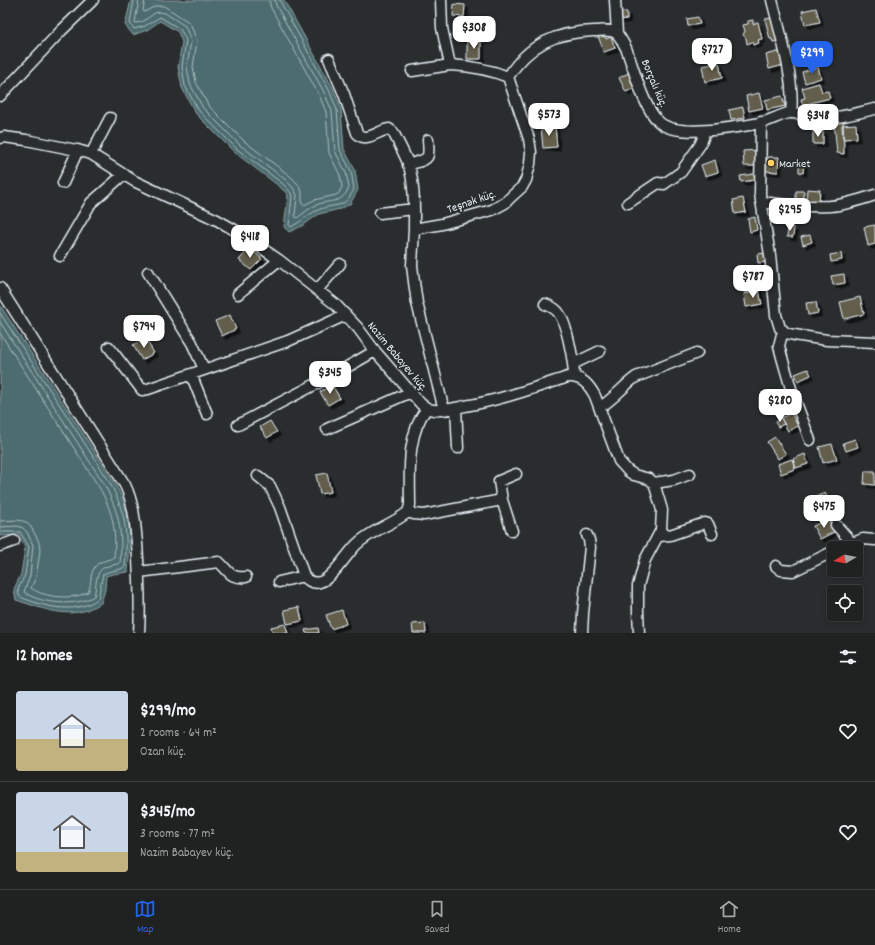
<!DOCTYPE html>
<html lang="en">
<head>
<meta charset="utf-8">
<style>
	body { margin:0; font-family:Dekko,sans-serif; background:#2d2f2f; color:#f1f3f6; height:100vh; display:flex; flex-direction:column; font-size:15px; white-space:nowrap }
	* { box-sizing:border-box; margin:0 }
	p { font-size:13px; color:#a2a4a5 }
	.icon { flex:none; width:22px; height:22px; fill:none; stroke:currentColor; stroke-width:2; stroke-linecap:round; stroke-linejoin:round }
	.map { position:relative; height:633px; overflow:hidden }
	.details { display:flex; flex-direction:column; background:#202222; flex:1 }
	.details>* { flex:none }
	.needle { width:26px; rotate:260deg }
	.fabs { position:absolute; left:827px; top:541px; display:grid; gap:8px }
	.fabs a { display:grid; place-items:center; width:36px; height:36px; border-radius:4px; background:#202222; box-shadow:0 2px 6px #0003,0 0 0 1px #3d3f40; font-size:20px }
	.price { position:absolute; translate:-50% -34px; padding:0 9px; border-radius:8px; background:#fff; color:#222; font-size:13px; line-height:26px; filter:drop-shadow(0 1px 2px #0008) }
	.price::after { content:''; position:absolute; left:50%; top:24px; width:12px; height:9px; margin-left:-6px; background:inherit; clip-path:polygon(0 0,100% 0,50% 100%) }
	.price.selected { background:#2563eb; color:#fff }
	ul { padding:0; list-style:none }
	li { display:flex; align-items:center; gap:12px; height:100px; padding:0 16px }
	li+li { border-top:1px solid #3d3f40 }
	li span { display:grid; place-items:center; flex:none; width:112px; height:80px; border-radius:4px; color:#555 }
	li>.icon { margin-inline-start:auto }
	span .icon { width:48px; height:48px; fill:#fffc; stroke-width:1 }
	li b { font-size:17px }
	h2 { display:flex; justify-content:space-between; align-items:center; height:48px; padding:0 16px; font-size:17px }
	.menu { display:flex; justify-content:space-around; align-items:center; height:56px; border-top:1px solid #3d3f40; background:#202222; font-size:11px; color:#a2a4a5 }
	.menu a { display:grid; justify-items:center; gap:2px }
	.menu .selected { color:#2563eb }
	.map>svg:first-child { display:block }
</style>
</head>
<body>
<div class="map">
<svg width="875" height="633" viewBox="0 0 875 633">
	<defs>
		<filter id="shadow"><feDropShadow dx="3.5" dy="3.5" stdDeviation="0" flood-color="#0009"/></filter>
	</defs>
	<rect width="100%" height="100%" fill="#2a2d2e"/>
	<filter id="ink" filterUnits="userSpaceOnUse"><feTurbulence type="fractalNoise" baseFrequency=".025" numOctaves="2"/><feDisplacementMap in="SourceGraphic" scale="8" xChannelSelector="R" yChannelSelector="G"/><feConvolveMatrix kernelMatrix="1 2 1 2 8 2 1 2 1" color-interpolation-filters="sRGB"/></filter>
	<g filter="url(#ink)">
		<path fill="#4e6c6f" stroke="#8ca1a6" d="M131 0H284L333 88 341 109 344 149 355 170 358 190 350 204 340 209 319 214 302 226 289 232 284 227 288 195 280 187 234 152 196 114 182 88 178 67 182 42 178 32 160 21 147 30 133 35 125 25Z
			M0 305 112 479C116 486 120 492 122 498 132 522 130 547 128 572L113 574 106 576 105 590 101 603C96 605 92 608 87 610 64 618 38 607 16 600L14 589 21 574 25 548 19 535 0 536Z"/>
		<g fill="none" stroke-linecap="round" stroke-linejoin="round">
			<path stroke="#aabcc1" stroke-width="1" d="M134 0 130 23 134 29 145 26 160 17 180 29 186 40 182 67 185 86 199 111 237 149 283 184 291 193 292 196 289 225 291 227C301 222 308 214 318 210 336 202 344 211 354 189L351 171 340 150 337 110 329 90 281 3 280 0
				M139 0 135 22 136 23 142 22 155 13 160 12 165 13 185 26 191 41 187 67 190 84 203 108 240 145 286 180 294 189 297 195 295 216 297 218C303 214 309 208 316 205 330 199 341 205 349 188L346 173 335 151 332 111 324 92 276 5 275 0
				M145 0 143 10 144 12 156 6H164L190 23 197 41 193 67 196 82 208 105 244 141 290 176 298 184 302 192V204L304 205 314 200 336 195 339 193 342 187 340 175 329 153 326 112 319 95 271 8 269 0
				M0 313 109 481C126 513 128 532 125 567 119 571 110 570 103 574L98 599C79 612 54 609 34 602 29 600 23 599 19 596L18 589 25 575 29 547 20 532H0
				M0 322 104 484C119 512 123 531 120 563 116 565 110 565 105 567 94 572 97 586 94 596 77 607 40 604 24 592L30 576 33 545 27 532 23 528 18 526 0 527
				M0 333 99 487C112 510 117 530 114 557 110 560 104 560 99 563 88 570 93 583 88 592 73 600 45 598 31 588L36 577 40 551 39 542 31 527 26 522 18 520 0 521"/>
		</g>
		<path fill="#635d4c" stroke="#e8f1f8" filter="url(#shadow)" d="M454 4 465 5 464 17 453 16Z
			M816 8 820 22 805 25 802 11Z
			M619 12H627V19L619 20Z
			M698 17 700 24 688 26 687 19Z
			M773 18 779 41 773 42 772 39H770L765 19Z
			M753 20V24L758 22 762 39 758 40 759 43 753 45 752 42 747 44 746 38 743 35 745 31 743 25 748 24V21Z
			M604 34 606 39 611 37 615 48 604 52 598 36Z
			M467 41H481V59H467Z
			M781 51 784 65 769 69 766 55Z
			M719 63 722 78 705 82 702 66Z
			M818 67 821 78 805 83 802 72Z
			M632 71 638 86 626 92 619 78Z
			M819 83 822 92 828 91 830 98 803 105 801 99 805 98 802 88Z
			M759 93 763 108 749 111 746 96Z
			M782 96 785 106 767 110 765 100Z
			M743 107 745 118 731 120 729 110Z
			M843 121 844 154 837 153 834 122Z
			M856 124 857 138 843 139 842 125Z
			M555 125 557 147 543 148 541 127Z
			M813 131H823V144H813Z
			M759 150 757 166H744L743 151Z
			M767 157H779L778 172 766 171Z
			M715 160 718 172 705 176 701 165Z
			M799 163H804L803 173 799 172Z
			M754 174 755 180 741 182 740 176Z
			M807 189 820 190 819 202H806Z
			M796 191H804V202H796Z
			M743 198 746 212 735 214 733 200Z
			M755 217 757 230 750 232 748 219Z
			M875 225V244L868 246 864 227Z
			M788 227 794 228 793 237H787Z
			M810 235 812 242 803 245 801 237Z
			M250 248 262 259 251 270 239 260Z
			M766 253 768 262 758 263 757 254Z
			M841 253 842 260 831 262 830 255Z
			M844 274 845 283 833 285 831 276Z
			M757 281 759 291 744 293 743 284Z
			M759 291 762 304 746 307 744 294Z
			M860 297 864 314 844 319 840 302Z
			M816 302 818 313 808 315 806 303Z
			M230 315 236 329 222 336 215 321Z
			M145 338 154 353 142 360 133 345Z
			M808 369 811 375 798 381 795 374Z
			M332 385 340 398 328 405 320 392Z
			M787 405 790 411 783 414 781 408Z
			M791 413 798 426 788 431 781 418Z
			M781 418 784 424 778 427 775 422Z
			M270 421 277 432 267 438 260 427Z
			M775 437 786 454 778 459 767 442Z
			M855 439 858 447 846 451 843 443Z
			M832 444 837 459 823 463 819 447Z
			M805 454 808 464 796 468 793 459Z
			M792 459 795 469 781 474 778 464Z
			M865 471H875V485L864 484Z
			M327 473 331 492 320 494 316 475Z
			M825 493 832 507 820 512 813 498Z
			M828 519 834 532 820 539 813 526Z
			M299 607 302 621 287 624 284 610Z
			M342 610 346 624 331 629 326 615Z
			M425 623 426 633H413L412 624Z
			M285 624 288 633H273L271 627Z
			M318 628 319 633H306L305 630Z"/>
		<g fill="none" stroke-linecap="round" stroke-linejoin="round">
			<defs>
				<path id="street" d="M441 0 442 28 450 65C470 66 489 69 508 77L529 139 531 152 530 164 526 180 522 187 512 196 505 203 492 210 442 224 414 229 412 265 414 282 417 303 444 410
					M615 0 617 33
					M772 0C780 33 795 79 791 113
					M329 59 344 94 357 133C365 144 379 130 389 129L393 132C398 142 404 153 408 163 415 184 414 207 414 229
					M412 71 450 65
					M508 77C529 44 556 32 594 31 601 31 610 29 616 33 620 36 623 43 626 48 634 69 643 107 659 122 677 139 738 127 760 123 770 121 779 115 789 113 798 112 809 117 819 118 838 119 856 113 875 109
					M0 96 61 31 93 0
					M761 122 760 194 770 255 776 315 780 328 786 333 794 335 827 340 875 342
					M0 138 4 137 26 140 81 151 91 154 134 181 217 220 240 233 279 260 335 304 358 328 375 351 421 404C425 407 429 410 434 410 444 411 455 408 465 406 500 400 534 388 568 377 582 376 589 385 595 396L619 461 628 471 634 475 649 479 654 483 662 510 661 530 645 560 638 586V612L639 633
					M91 154 110 118
					M408 165C428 158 430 162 428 140
					M63 183 78 150
					M761 202C784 205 807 207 830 206 845 205 860 200 875 195
					M628 203 658 183 664 184 681 172 700 145 703 138 704 131
					M380 213 414 209
					M60 256 91 203 124 174
					M148 272 192 343 204 369
					M0 288 125 485C134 504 135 522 137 543 139 573 141 603 139 633
					M317 290 340 264
					M238 294 279 260
					M545 304C550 306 555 308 558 312 567 323 574 363 574 377
					M783 330 779 346 783 361 792 392 810 440
					M109 347 142 390 148 389 288 341 346 315
					M573 364 600 351
					M191 374 207 414
					M600 407C614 399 623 386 636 377L697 353
					M456 408 458 448
					M238 425 335 374 375 351
					M327 429 411 392
					M258 476 270 486 280 507 304 576C308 581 313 584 320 582 332 579 347 554 356 545 371 530 392 525 408 512L410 505C410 472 406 435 427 408
					M654 483 674 480 690 474
					M408 512 414 514 424 515 502 500
					M836 525 852 543
					M512 531 502 500 499 481 516 474
					M659 536 670 535 705 523 708 524 712 534
					M0 546 14 541
					M840 548 863 539 875 540
					M776 566 781 570 793 571 834 551
					M139 572 219 562C229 571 230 579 246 577
					M279 582 304 576
					M582 633 583 613 590 547 589 540 587 535"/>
			</defs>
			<use href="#street" stroke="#e8f1f8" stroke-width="13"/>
			<use href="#street" stroke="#2a2d2e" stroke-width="10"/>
		</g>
	</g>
	<circle fill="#ffd166" stroke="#2a2d2e" stroke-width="1.5" cx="771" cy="163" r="4"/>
	<g text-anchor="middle" stroke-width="3.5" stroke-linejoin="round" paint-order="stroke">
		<g font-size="12" fill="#e8f1f8" stroke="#2a2d2e">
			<text transform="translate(655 83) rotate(67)" y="4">Borçalı küç.</text>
			<text transform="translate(471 201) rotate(-19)" y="4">Teşnək küç.</text>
			<text transform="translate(398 356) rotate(50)" y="4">Nazim Babayev küç.</text>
		</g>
		<g font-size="12" fill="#e8f1f8" stroke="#2a2d2e" text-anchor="start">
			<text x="779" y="167">Market</text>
		</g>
	</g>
</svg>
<div class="fabs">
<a><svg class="needle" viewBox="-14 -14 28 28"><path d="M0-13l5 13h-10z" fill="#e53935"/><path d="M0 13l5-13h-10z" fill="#a2a4a5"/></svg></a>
<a><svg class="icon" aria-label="locate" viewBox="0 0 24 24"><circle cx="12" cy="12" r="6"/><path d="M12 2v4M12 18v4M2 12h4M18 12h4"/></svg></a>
</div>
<b class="price" style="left:474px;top:50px">$308</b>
<b class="price" style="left:712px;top:72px">$727</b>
<b class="price selected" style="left:812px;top:75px">$299</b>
<b class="price" style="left:549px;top:137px">$573</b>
<b class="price" style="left:818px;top:138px">$348</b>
<b class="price" style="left:790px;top:232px">$295</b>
<b class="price" style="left:250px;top:259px">$418</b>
<b class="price" style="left:753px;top:299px">$787</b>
<b class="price" style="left:144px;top:349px">$794</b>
<b class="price" style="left:330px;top:395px">$345</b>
<b class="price" style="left:780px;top:423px">$280</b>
<b class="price" style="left:824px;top:529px">$475</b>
</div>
<section class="details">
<h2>12 homes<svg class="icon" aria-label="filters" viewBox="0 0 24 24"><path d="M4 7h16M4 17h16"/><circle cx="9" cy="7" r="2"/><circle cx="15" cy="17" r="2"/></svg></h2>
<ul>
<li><span style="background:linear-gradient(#c9d6e8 60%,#c2b280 0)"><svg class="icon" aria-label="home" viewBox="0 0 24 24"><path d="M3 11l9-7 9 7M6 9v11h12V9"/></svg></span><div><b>$299/mo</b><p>2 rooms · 64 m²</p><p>Ozan küç.</p></div><svg class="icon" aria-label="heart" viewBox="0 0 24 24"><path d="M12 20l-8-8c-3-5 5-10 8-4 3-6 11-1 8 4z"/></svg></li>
<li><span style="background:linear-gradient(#c9d6e8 75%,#c2b280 0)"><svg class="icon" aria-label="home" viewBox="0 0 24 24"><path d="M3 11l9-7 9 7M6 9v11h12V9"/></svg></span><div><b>$345/mo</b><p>3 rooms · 77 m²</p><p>Nazim Babayev küç.</p></div><svg class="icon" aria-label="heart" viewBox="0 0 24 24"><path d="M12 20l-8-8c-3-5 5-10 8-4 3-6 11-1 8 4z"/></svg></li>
</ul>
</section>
<nav class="menu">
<a class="selected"><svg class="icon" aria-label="map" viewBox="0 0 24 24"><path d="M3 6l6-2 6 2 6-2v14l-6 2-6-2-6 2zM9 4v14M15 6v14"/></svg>Map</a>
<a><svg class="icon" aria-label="saved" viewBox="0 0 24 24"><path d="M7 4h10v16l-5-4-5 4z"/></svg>Saved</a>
<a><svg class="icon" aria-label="home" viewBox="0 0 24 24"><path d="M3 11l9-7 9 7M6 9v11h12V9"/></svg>Home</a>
</nav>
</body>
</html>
